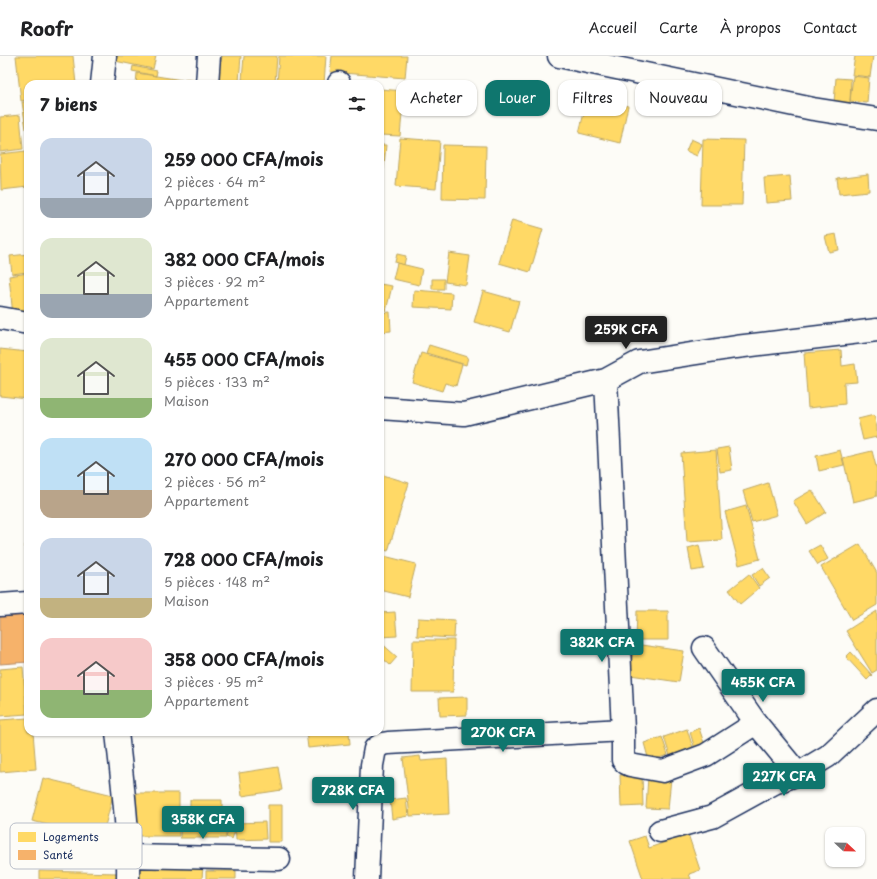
<!DOCTYPE html>
<html lang="fr">
<head>
<meta charset="utf-8">
<style>
	body { margin:0; font-family:"Playpen Sans",sans-serif; background:#f6f6f6; color:#202124; height:100vh; display:flex; flex-direction:column; font-size:15px; white-space:nowrap }
	* { box-sizing:border-box; margin:0 }
	p { font-size:13px; color:#757577 }
	.icon { flex:none; width:22px; height:22px; fill:none; stroke:currentColor; stroke-width:2; stroke-linecap:round; stroke-linejoin:round }
	.map { position:relative; flex:1; overflow:hidden }
	.panel { position:absolute; left:24px; top:24px; width:360px; height:656px; display:flex; flex-direction:column; background:#fff; border-radius:12px; box-shadow:0 1px 3px #0004 }
	.panel>* { flex:none }
	.hud { position:absolute; left:396px; top:24px; width:380px; height:36px; display:flex; gap:8px }
	.needle { width:26px; rotate:112deg }
	.buttons { position:absolute; left:825px; top:771px; display:grid; gap:8px }
	.buttons a { display:grid; place-items:center; width:40px; height:40px; border-radius:8px; background:#fff; box-shadow:0 1px 3px #0004; font-size:20px }
	.price { position:absolute; translate:-50% -34px; padding:0 9px; border-radius:4px; background:#0f766e; color:#fff; font-size:13px; line-height:26px; filter:drop-shadow(0 1px 2px #0008) }
	.price::after { content:''; position:absolute; left:50%; top:24px; width:12px; height:9px; margin-left:-6px; background:inherit; clip-path:polygon(0 0,100% 0,50% 100%) }
	.price.selected { background:#222; color:#fff }
	ul { padding:0; list-style:none }
	li { display:flex; align-items:center; gap:12px; height:100px; padding:0 16px }
	li span { display:grid; place-items:center; flex:none; width:112px; height:80px; border-radius:12px; color:#555 }
	li>.icon { margin-inline-start:auto }
	span .icon { width:48px; height:48px; fill:#fffc; stroke-width:1 }
	li b { font-size:17px }
	h2 { display:flex; justify-content:space-between; align-items:center; height:48px; padding:0 16px; font-size:17px }
	.chip { padding:0 14px; border-radius:12px; background:#fff; box-shadow:0 1px 3px #0004; font-size:14px; line-height:36px }
	.chip.selected { background:#0f766e; color:#fff }
	header { display:flex; align-items:center; gap:24px; box-sizing:border-box; height:56px; padding:0 20px; background:#fff; border-bottom:1px solid #e0e0e0 }
	header strong { font-size:19px }
	nav { display:flex; gap:22px; margin-inline-start:auto; font-size:14px }
	.map>svg:first-child { display:block }
</style>
</head>
<body>
<header>
<strong>Roofr</strong>
<nav><a>Accueil</a><a>Carte</a><a>À propos</a><a>Contact</a></nav>
</header>
<div class="map">
<svg width="877" height="823" viewBox="0 0 877 823">
	<rect width="100%" height="100%" fill="#fdfcf7"/>
	<filter id="ink" filterUnits="userSpaceOnUse"><feTurbulence type="fractalNoise" baseFrequency=".025" numOctaves="2"/><feDisplacementMap in="SourceGraphic" scale="8" xChannelSelector="R" yChannelSelector="G"/><feConvolveMatrix kernelMatrix="1 2 1 2 8 2 1 2 1" color-interpolation-filters="sRGB"/></filter>
	<g filter="url(#ink)">
		<path fill="#ffd966" stroke="#bba664" d="M16 0H73L76 28H28V44L21 45Z
			M116 0H156L153 13 115 5Z
			M222 0H241L239 26 205 23 207 5 221 6Z
			M244 0H277L275 27 242 24Z
			M279 0H326L324 28H277Z
			M332 0H407L405 22 330 16Z
			M855 0H873L870 21 852 19Z
			M133 10 157 15 156 20 132 15Z
			M137 17 182 24 181 28H136Z
			M853 20 869 22 867 47 850 45Z
			M836 22 851 23 850 47 834 46Z
			M185 23 197 25 196 28H185Z
			M211 25 244 28H210Z
			M245 26 270 28H245Z
			M380 33 404 35 400 80 380 79Z
			M588 41 628 50 620 87 579 77Z
			M22 46H28V73H26Z
			M20 59 23 93 0 96V61Z
			M400 82 440 85 436 133 396 130Z
			M691 83 702 88 697 100 686 95Z
			M703 83 744 84 742 149H701Z
			M380 89H386L383 120H380Z
			M443 89 486 90 485 144 442 143Z
			M26 95 28 112V131L1 134 0 98Z
			M868 118 869 135 839 138 837 122Z
			M790 120 792 145 766 147 764 122Z
			M512 164 543 173 530 216 499 207Z
			M836 178 839 194 829 196 825 180Z
			M449 197 470 200 466 229 445 226Z
			M28 198V216L12 218 10 200Z
			M397 198 406 200 404 209 395 206Z
			M397 207 422 213 419 229 393 223Z
			M28 217V258L13 260 9 220Z
			M432 223H444V233H432Z
			M380 228 392 230 386 255 380 254Z
			M414 234 452 237 451 253 413 251Z
			M483 235 519 245 510 276 474 266Z
			M390 256 391 275 380 276V257Z
			M429 289 468 301 466 309 426 297Z
			M0 293 28 296V343L0 340Z
			M841 294 842 310 855 308 857 326 844 327 845 348 808 352 804 297Z
			M421 297 462 308 456 330 445 327 442 335 412 326Z
			M874 359 877 372V381L863 384 858 363Z
			M729 391 732 414 720 416 717 393Z
			M716 394 722 484 687 486 681 397Z
			M840 394 844 409 819 415 816 400Z
			M872 395 877 414V440L853 446 843 402Z
			M380 418 409 427 388 495 380 493Z
			M768 427 777 459 752 466 743 435Z
			M812 434 826 456 807 468 793 445Z
			M746 450 760 503 739 509 725 456Z
			M860 488 877 517V549L852 564 821 511Z
			M25 489H28V520H27Z
			M699 489 704 513 692 515 688 492Z
			M820 489 828 503 818 509 809 495Z
			M380 499 416 508 408 541 380 534Z
			M763 512 770 522 759 530 752 519Z
			M749 518 759 532 740 548 729 534Z
			M637 555H668V584H636Z
			M877 555V614L872 617 846 575Z
			M395 556 397 580 380 581V557Z
			M418 562 455 564 454 582 417 580Z
			M413 584H454L453 636H412Z
			M380 586 397 601 390 609 380 600Z
			M634 588 684 595 679 626 630 619Z
			M851 596 872 619 867 624 846 601Z
			M23 611 27 658 0 660V613Z
			M467 641V659L440 660 439 642Z
			M28 662V676H33L36 713 0 716V664Z
			M699 672 705 690 695 693 690 676Z
			M687 673 693 692 670 700 664 681Z
			M306 676H349L350 688 308 692Z
			M662 681 668 699 649 705 644 687Z
			M420 700 421 705 447 703 449 758 410 760 403 702Z
			M278 711 282 734 242 740 239 717Z
			M642 718 643 750 621 751 620 719Z
			M648 720 671 722 668 753 646 752Z
			M43 722 113 739 102 782 32 765Z
			M136 737H179V780H136Z
			M406 742 408 760 392 763 390 744Z
			M190 744H222V757L226 756V782H180L181 763H190Z
			M268 749H282V786H268Z
			M265 766 266 783 236 784 235 767Z
			M229 773 235 775 232 783 226 781Z
			M688 778 700 814 689 818 691 823H643L630 785 645 780 649 792Z
			M140 807 203 810 202 823H139Z
			M39 815 117 817V823H39Z
			M206 815H236V823H206Z"/>
		<path fill="#f6b26b" stroke="#b48b67" d="M28 554V606L0 608V556Z"/>
		<g fill="none" stroke-linecap="round" stroke-linejoin="round">
			<defs>
				<path id="minor" d="M559 0 813 53 877 63
					M102 28 105 0
					M207 28 209 0
					M339 28V27
					M0 262 28 267
					M606 324 623 674V704L626 707 630 709 663 715 706 699 756 667
					M380 352 464 358 606 324 639 306 736 291 877 274
					M0 549 28 547
					M704 592 756 667 798 718
					M117 676C122 724 129 774 128 823
					M660 775 712 761 774 727 798 718 828 700 877 654
					M128 800 279 803
					M367 823 372 709 375 693 382 688 388 687 623 674"/>
			</defs>
			<use href="#minor" stroke="#1b2f5e" stroke-width="25"/>
			<use href="#minor" stroke="#fdfcf7" stroke-width="22"/>
		</g>
	</g>
	<rect x="10" y="767" width="132" height="46" rx="6" fill="#fdfcf7" stroke="#b9bec9" stroke-width="1"/>
	<rect x="18" y="776" width="18" height="10" fill="#ffd966"/>
	<rect x="18" y="794" width="18" height="10" fill="#f6b26b"/>
	<g font-size="11" fill="#1b2f5e">
		<text x="43" y="785">Logements</text>
		<text x="43" y="803">Santé</text>
	</g>
</svg>
<div class="buttons">
<a><svg class="needle" viewBox="-14 -14 28 28"><path d="M0-13l5 13h-10z" fill="#e53935"/><path d="M0 13l5-13h-10z" fill="#757577"/></svg></a>
</div>
<b class="price selected" style="left:626px;top:294px">259K CFA</b>
<b class="price" style="left:602px;top:607px">382K CFA</b>
<b class="price" style="left:763px;top:647px">455K CFA</b>
<b class="price" style="left:503px;top:697px">270K CFA</b>
<b class="price" style="left:784px;top:741px">227K CFA</b>
<b class="price" style="left:353px;top:755px">728K CFA</b>
<b class="price" style="left:203px;top:784px">358K CFA</b>
<div class="hud">
<a class="chip">Acheter</a>
<a class="chip selected">Louer</a>
<a class="chip">Filtres</a>
<a class="chip">Nouveau</a>
</div>
<section class="panel">
<h2>7 biens<svg class="icon" aria-label="filters" viewBox="0 0 24 24"><path d="M4 7h16M4 17h16"/><circle cx="9" cy="7" r="2"/><circle cx="15" cy="17" r="2"/></svg></h2>
<ul>
<li><span style="background:linear-gradient(#c9d6e8 75%,#9aa5b1 0)"><svg class="icon" aria-label="home" viewBox="0 0 24 24"><path d="M3 11l9-7 9 7M6 9v11h12V9"/></svg></span><div><b>259 000 CFA/mois</b><p>2 pièces · 64 m²</p><p>Appartement</p></div></li>
<li><span style="background:linear-gradient(#dfe7d0 70%,#9aa5b1 0)"><svg class="icon" aria-label="home" viewBox="0 0 24 24"><path d="M3 11l9-7 9 7M6 9v11h12V9"/></svg></span><div><b>382 000 CFA/mois</b><p>3 pièces · 92 m²</p><p>Appartement</p></div></li>
<li><span style="background:linear-gradient(#dfe7d0 75%,#8fb573 0)"><svg class="icon" aria-label="home" viewBox="0 0 24 24"><path d="M3 11l9-7 9 7M6 9v11h12V9"/></svg></span><div><b>455 000 CFA/mois</b><p>5 pièces · 133 m²</p><p>Maison</p></div></li>
<li><span style="background:linear-gradient(#bfe0f5 65%,#b9a48a 0)"><svg class="icon" aria-label="home" viewBox="0 0 24 24"><path d="M3 11l9-7 9 7M6 9v11h12V9"/></svg></span><div><b>270 000 CFA/mois</b><p>2 pièces · 56 m²</p><p>Appartement</p></div></li>
<li><span style="background:linear-gradient(#c9d6e8 75%,#c2b280 0)"><svg class="icon" aria-label="home" viewBox="0 0 24 24"><path d="M3 11l9-7 9 7M6 9v11h12V9"/></svg></span><div><b>728 000 CFA/mois</b><p>5 pièces · 148 m²</p><p>Maison</p></div></li>
<li><span style="background:linear-gradient(#f6c9c9 65%,#8fb573 0)"><svg class="icon" aria-label="home" viewBox="0 0 24 24"><path d="M3 11l9-7 9 7M6 9v11h12V9"/></svg></span><div><b>358 000 CFA/mois</b><p>3 pièces · 95 m²</p><p>Appartement</p></div></li>
</ul>
</section>
</div>
</body>
</html>
